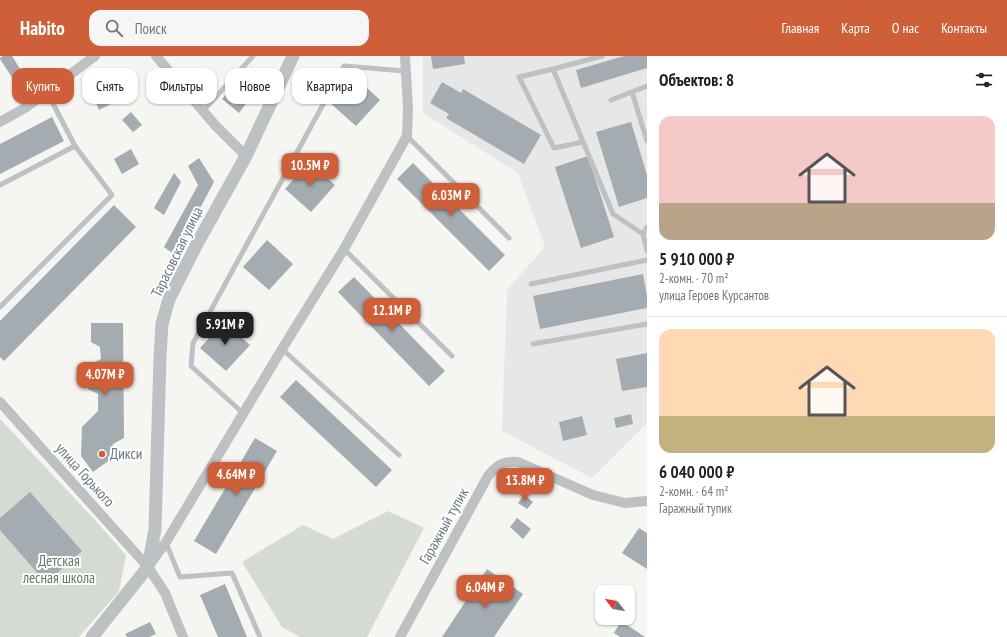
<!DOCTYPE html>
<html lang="ru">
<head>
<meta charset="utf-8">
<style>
	body { margin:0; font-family:"PT Sans Narrow",sans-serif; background:#f6f6f6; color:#202124; height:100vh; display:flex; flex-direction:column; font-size:15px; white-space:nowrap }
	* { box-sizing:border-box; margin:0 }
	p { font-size:13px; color:#757577 }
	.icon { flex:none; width:22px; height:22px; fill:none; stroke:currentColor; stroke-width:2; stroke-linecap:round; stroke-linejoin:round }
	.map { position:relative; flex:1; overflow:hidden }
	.details { display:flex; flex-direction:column; background:#fff; width:360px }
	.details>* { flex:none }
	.guide { position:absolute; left:12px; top:12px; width:380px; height:36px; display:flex; gap:8px }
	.needle { width:26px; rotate:301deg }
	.fabs { position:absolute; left:595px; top:529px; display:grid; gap:8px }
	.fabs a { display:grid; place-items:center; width:40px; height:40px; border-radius:8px; background:#fff; box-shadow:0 1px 3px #0004; font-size:20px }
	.price { position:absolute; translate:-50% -34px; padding:0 9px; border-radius:8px; background:#cf5f38; color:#fff; font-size:13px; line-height:26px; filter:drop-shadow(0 1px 2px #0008) }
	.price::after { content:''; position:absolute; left:50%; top:24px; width:12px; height:9px; margin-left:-6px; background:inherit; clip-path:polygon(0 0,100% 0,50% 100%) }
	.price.selected { background:#222; color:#fff }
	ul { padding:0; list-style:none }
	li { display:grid; align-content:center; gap:8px; height:212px; padding:0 12px }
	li+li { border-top:1px solid #e0e0e0 }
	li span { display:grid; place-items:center; height:124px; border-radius:12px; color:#555 }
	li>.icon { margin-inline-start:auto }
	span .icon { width:72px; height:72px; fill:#fffc; stroke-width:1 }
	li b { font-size:17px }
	h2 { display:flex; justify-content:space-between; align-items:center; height:48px; padding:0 12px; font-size:17px }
	.tag { padding:0 14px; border-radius:12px; background:#fff; box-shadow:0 1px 3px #0004; font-size:14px; line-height:36px }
	.tag.selected { background:#cf5f38; color:#fff }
	header { display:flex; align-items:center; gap:24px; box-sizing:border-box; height:56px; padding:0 20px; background:#cf5f38; color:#fff }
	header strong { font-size:19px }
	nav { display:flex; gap:22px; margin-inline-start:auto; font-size:14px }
	.search { width:280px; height:36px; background:#f6f6f6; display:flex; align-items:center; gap:10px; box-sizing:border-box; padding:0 14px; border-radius:12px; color:#757577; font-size:15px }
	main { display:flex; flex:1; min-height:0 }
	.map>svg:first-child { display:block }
</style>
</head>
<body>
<header>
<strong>Habito</strong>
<div class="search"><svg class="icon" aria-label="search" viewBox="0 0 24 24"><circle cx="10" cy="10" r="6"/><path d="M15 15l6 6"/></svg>Поиск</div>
<nav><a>Главная</a><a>Карта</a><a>О нас</a><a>Контакты</a></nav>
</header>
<main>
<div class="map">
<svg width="647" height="581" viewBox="0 0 647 581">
	<rect width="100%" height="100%" fill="#f5f5f2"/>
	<path fill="#e6e7e6" d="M423 0H647V367L592 422 502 375 507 234 545 191 518 117 423 57Z"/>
	<path fill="#d5dad2" d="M0 363 94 463 126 499 119 535 79 581H0Z
		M388 455 424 472 367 581H300L282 571 242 506 303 469 333 483Z"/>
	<path fill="#a5acb1" d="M3 0H12L22 16 13 23 0 3V2Z
		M431 0H464L465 8 433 13Z
		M624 0H647V12L581 32 576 14Z
		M354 20 380 44 356 70 330 47Z
		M104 26 113 47 99 54 90 33Z
		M442 26 461 37 463 33 541 79 524 108 446 62 449 58 430 47Z
		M232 31 249 44 239 57 222 43Z
		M131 56 142 69 133 76 122 64Z
		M52 61 64 85 0 118V88Z
		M631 66 647 119V142L619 151 596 76Z
		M131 93 139 108 122 118 114 103Z
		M588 100 614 181 581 192 555 111Z
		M199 102 214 126 175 199 164 191 198 129 188 110Z
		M309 106 335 129 311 156 285 133Z
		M413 107 505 199 489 215 397 123Z
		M174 117 181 126 164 159 154 152Z
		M114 149 136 171 4 305 0 301V265Z
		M267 184 293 208 269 234 243 211Z
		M643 218 647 240V252L540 273 533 240Z
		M354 221 445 315 429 330 338 236Z
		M224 266 250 289 226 315 200 292Z
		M91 267H123L124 382 113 388 111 403 93 416 81 400 82 371 98 355V338L88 333 89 309 101 303 100 291 91 286Z
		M647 297V331L622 335 616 303Z
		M296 324 392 414 376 431 280 341Z
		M631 358 633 368 616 372 614 362Z
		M582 360 587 379 563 385 559 366Z
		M255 382 277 395 216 498 194 485Z
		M30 436 82 495 46 527 0 474V462Z
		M524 439 533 446 527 453 518 447Z
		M517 462 531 473 523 483 510 471Z
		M639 472 647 477V513L622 497Z
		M487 513 523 538 494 581H442Z
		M225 528 247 581H218L200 539Z
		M621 565 645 581H620L614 577Z
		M150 566 156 578 149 581H127L125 578Z"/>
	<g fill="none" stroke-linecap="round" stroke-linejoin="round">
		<path stroke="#bdc1c4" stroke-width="5" d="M553 13 613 158 643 178
			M47 36 75 90
			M632 36 647 85
			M611 44 647 30
			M203 55 253 0
			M407 80 509 182
			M583 86 554 92 519 21 553 13 602 0
			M0 129 75 90 112 139 0 251
			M647 171 643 178 647 195
			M344 193 452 300
			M531 228 647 204
			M533 288 647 268
			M282 293 399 399
			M244 358 191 310 193 287 344 10 405 15
			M166 487 180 521 232 517 260 581"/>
		<path stroke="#bdc1c4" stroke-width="10" d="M156 0 215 69 246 100
			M0 66 25 52 95 0
			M0 346 148 511
			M183 581 165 537 148 511 166 486 282 293 344 193 407 80 408 52 405 0
			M400 581 488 420C498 408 503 405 518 406L593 439 625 447 647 445"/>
		<path stroke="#bdc1c4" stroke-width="13" d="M92 581 148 511 155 473 160 301 162 268 169 243 198 186 246 100 293 0"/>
	</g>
	<circle fill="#cf5f38" stroke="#fff" stroke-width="1.5" cx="102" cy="398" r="4"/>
	<g text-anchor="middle" stroke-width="4" stroke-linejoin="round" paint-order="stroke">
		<g font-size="15" fill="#687580" stroke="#fff">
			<text transform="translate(177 196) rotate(-64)" y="5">Тарасовская улица</text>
			<text transform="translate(85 419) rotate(48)" y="5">улица Горького</text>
			<text transform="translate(444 470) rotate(-61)" y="5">Гаражный тупик</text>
		</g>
		<g font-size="15" fill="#687580" stroke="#fff" text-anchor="start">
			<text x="110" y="403">Дикси</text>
		</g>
		<g font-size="15" fill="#697866" stroke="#fff">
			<text x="59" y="510">Детская<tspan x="59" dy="17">лесная школа</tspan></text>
		</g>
	</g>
</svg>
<div class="fabs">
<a><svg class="needle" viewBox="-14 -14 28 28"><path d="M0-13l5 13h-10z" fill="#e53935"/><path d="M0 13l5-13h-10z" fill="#757577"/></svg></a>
</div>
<b class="price" style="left:310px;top:131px">10.5M ₽</b>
<b class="price" style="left:451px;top:161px">6.03M ₽</b>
<b class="price" style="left:392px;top:276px">12.1M ₽</b>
<b class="price selected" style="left:225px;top:290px">5.91M ₽</b>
<b class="price" style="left:105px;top:340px">4.07M ₽</b>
<b class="price" style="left:236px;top:440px">4.64M ₽</b>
<b class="price" style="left:525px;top:446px">13.8M ₽</b>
<b class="price" style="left:485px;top:553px">6.04M ₽</b>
<div class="guide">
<a class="tag selected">Купить</a>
<a class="tag">Снять</a>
<a class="tag">Фильтры</a>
<a class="tag">Новое</a>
<a class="tag">Квартира</a>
</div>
</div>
<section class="details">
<h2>Объектов: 8<svg class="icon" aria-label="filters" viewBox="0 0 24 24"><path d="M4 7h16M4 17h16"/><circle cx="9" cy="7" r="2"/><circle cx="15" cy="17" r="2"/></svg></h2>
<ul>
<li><span style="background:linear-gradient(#f6c9c9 70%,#b9a48a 0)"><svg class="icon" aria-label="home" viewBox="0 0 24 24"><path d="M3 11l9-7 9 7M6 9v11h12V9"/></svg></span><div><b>5 910 000 ₽</b><p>2-комн. · 70 m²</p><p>улица Героев Курсантов</p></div></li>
<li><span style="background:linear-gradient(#ffd9b3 70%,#c2b280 0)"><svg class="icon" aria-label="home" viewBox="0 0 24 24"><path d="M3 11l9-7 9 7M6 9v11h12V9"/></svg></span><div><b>6 040 000 ₽</b><p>2-комн. · 64 m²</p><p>Гаражный тупик</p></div></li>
</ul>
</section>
</main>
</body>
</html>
